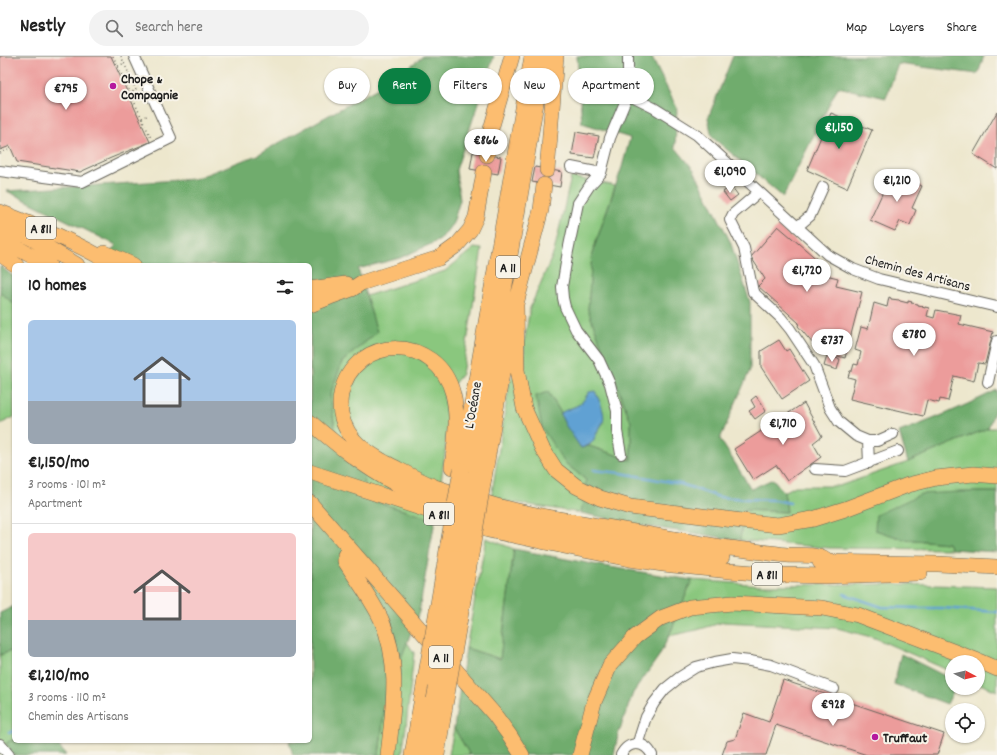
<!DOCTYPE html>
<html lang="en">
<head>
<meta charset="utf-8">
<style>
	body { margin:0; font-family:Dekko,sans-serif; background:#f2f2f2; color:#222; height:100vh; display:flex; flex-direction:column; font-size:15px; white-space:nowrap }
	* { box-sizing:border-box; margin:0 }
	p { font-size:13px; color:#767676 }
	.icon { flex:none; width:22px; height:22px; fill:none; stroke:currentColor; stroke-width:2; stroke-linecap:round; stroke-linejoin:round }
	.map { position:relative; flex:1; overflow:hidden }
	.drawer { position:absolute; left:12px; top:207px; width:300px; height:480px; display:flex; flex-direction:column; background:#fff; border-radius:6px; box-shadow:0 1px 3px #0004 }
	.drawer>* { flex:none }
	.top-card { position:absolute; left:324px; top:12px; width:380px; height:36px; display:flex; gap:8px }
	.needle { width:26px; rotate:97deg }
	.controls { position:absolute; left:945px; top:599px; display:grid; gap:8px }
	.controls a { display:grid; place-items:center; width:40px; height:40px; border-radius:50%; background:#fff; box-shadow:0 1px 3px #0004; font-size:20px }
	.price { position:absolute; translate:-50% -34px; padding:0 9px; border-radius:14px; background:#fff; color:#222; font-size:13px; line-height:26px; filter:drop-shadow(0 1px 2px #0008) }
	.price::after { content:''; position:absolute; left:50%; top:24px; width:12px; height:9px; margin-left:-6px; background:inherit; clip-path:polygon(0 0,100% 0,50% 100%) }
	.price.selected { background:#0b8043; color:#fff }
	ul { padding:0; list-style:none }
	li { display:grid; align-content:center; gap:8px; height:212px; padding:0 16px }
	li+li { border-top:1px solid #e0e0e0 }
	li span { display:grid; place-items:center; height:124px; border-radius:6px; color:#555 }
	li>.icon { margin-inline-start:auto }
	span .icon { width:72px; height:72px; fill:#fffc; stroke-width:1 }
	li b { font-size:17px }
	h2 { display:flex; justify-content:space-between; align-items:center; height:48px; padding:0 16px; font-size:17px }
	.pill { padding:0 14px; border-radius:18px; background:#fff; box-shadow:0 1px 3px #0004; font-size:14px; line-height:36px }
	.pill.selected { background:#0b8043; color:#fff }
	header { display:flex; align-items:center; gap:24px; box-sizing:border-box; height:56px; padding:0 20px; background:#fff; border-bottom:1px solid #e0e0e0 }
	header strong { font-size:19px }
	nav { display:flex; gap:22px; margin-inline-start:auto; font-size:14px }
	.search { width:280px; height:36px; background:#f2f2f2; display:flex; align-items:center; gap:10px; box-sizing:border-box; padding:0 14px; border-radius:22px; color:#767676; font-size:15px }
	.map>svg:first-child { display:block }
</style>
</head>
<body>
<header>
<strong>Nestly</strong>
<div class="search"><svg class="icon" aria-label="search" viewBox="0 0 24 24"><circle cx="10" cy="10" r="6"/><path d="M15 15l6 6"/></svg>Search here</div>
<nav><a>Map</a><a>Layers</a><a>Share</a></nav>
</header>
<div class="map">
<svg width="997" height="699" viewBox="0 0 997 699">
	<rect width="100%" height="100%" fill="#f7f3e8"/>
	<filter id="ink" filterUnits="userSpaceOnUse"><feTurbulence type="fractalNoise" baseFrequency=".025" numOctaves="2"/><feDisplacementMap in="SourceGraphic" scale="8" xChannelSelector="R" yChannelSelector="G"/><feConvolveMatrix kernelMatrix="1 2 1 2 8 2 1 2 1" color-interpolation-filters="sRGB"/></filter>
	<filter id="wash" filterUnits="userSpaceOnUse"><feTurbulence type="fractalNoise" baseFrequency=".012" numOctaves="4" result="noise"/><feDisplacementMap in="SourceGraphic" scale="16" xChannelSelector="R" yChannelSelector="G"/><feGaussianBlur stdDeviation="0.9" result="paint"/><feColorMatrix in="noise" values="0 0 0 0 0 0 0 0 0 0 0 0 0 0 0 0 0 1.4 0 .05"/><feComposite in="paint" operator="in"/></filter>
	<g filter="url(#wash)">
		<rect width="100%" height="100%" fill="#ede7cd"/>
		<path fill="#8ac77e" stroke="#53724d" d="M571 121 612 129 615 130 592 198 588 254 631 366V404L589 390C595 382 598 374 603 367L589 336C587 339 585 343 583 345 579 351 568 352 561 357L548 336 564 406 586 424 581 457 491 443 510 323 525 311 524 287 530 252 554 196Z
			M474 192 482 193 462 318 444 340 447 368 445 398 435 464 361 441 365 419 335 373 330 339 342 306 377 276 366 240 445 215Z
			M0 236 14 248V361L0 368Z
			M988 372H997V436H960L903 483 948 487 951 493 829 492 740 484 744 454 787 456 784 436 795 430H839L908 406Z
			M486 482 514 493 500 603 466 592Z
			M692 524 762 529 901 528 997 531V635L978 627V606H952V616L875 582 837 572 724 566 697 574 669 580Z
			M407 586 414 597 406 671 402 699H379L386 641Z
			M14 594V683L7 687 14 699H0V599Z
			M454 672 470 699H449Z"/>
		<path fill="#6fac6d" stroke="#466444" d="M423 0H494L456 114 460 144 453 167 440 184 400 202 358 213 377 276 342 306 330 339 335 373 365 419 361 441 435 464 419 556 386 641 379 699H293L289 685H310V209H102L116 189 7 135 194 123 257 99 394 23Z
			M577 0H651L677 52 675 91 694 114 730 185 750 246V314L720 383 751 433 773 423 784 436 787 456 744 454 740 484 644 470 581 457 586 424 564 406 542 372 536 340 548 336 561 357V360L581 392 589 390 631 404V366L588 254 592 198 622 111 630 82 582 67Z
			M733 0H984L978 18 898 8 886 42 838 31 783 141 712 81 708 62Z
			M0 210 14 221V248L0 236Z
			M997 334V348L988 372 908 406 899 376C932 364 965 350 997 334Z
			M960 436H997V496L951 493 948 487 903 483 875 474 876 459 921 438Z
			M514 493 603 510 692 524 669 580 659 600 633 637 618 679 614 699H470L454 672 466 592 500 603Z
			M14 550V594L0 599V557Z
			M901 598 945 620 954 634 947 648 894 628Z
			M14 683V685H55L66 699H14L6 687Z"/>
		<path fill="#60a1d3" stroke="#3e5e78" d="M595 335C599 344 606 357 603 366 602 369 599 372 598 375 592 386 594 388 581 392L566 370 561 360V357C568 352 579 351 583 345 585 343 587 339 589 336Z"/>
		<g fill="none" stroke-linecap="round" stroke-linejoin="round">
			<path stroke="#60a1d3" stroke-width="2.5" d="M593 414 621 417 681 428 719 441 748 443 775 444 790 447
				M844 538 882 551 917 552H942L997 556
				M9 677 14 675"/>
		</g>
		<g id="blocks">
			<path fill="#ec9c9b" d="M0 0H111L150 86 111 102 80 116 17 106 10 90 0 94Z
				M997 56V113L973 98Z
				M831 57 872 74 847 132 807 114Z
				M576 76 599 80 594 102 572 99Z
				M473 96 501 101 498 118 470 113Z
				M535 111 562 116 560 131 532 126Z
				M892 116 922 130 912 152 916 154 910 169 900 165 895 175 870 164Z
				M731 130 738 139 730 145 723 136Z
				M778 170 819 205 810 215 838 222 836 230 862 236 845 302 819 295 798 270 799 267 758 230 765 223 751 201Z
				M889 241 891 242V243L899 244 900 245 908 247V245L912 246 911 247 918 248V249L923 250 922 251 925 252V251L929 252 927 260 934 262 936 254 961 259 959 268 993 276 985 308 978 307 974 325 954 320 948 345 940 343 939 347 927 344 923 360 850 343 855 323 848 321 850 315H852L854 308 858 309 861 296 855 294 861 271 868 273 874 247 887 251Z
				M779 284 786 295 789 293 809 325 782 343 761 311V295Z
				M827 300 840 303 837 314 824 310Z
				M756 340 766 355 755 363 749 355 755 351 751 344Z
				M804 347 822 380 813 387 821 401 787 425 776 409 753 424 734 393Z
				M783 624 944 678 937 699H867L776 669 766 699H722L727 685 735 683 744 657 769 666Z"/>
		</g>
	</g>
	<g filter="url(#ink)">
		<use href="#blocks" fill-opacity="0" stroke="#65635a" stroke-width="1"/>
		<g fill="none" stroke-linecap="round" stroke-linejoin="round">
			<defs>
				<path id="minor" d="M628 39 654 52 697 79 828 199 853 213 879 223 997 251
					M571 111 601 117 610 82 628 39V0
					M0 115 82 126 171 82 134 0
					M601 117 590 129 578 147 568 195 562 231 563 242 565 251 576 274 599 304 610 328 617 355V375L621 398
					M759 136 733 158 730 164 744 192 753 236 781 262 790 273 814 309 830 352 839 366 856 380 868 385H877L893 378
					M797 171 810 160 823 131
					M988 326 997 285
					M868 385 869 407
					M815 413 845 415 898 395
					M639 683 646 661 654 647 665 633 680 621 696 611 715 606 732 603 750 605 771 609 834 633
					M0 688 9 699
					M621 699C628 685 644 684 652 699"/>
				<path id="highway" d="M487 99 491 73 512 0
					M547 114 549 92 556 0
					M0 156C39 171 78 187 114 209
					M0 167 33 183 77 209
					M0 183 49 209
					M105 197 133 209
					M0 198 16 209
					M310 233 346 228
					M516 248 517 314 524 352 542 392 556 414 576 430 600 442 630 451 750 466 778 469 813 463 845 453 908 429 936 422 973 418 997 420
					M310 249 330 241 352 233 361 227 439 202 457 189 470 174 476 161 484 116
					M310 366C337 389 364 411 396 428 422 441 451 448 478 456 558 478 640 493 722 501
					M452 411C455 387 459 362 453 338 438 278 354 277 341 338 338 355 343 371 354 384 362 394 376 401 386 407 402 415 418 424 435 431 450 436 465 440 480 445 521 458 563 464 606 471 647 478 688 486 729 492 748 494 768 497 787 499 797 500 809 498 818 501 822 501 825 504 828 506
					M461 411 532 0
					M310 416 488 474 578 493 630 503 663 508 730 515 783 519 825 520 920 517
					M472 422 544 0
					M484 422 508 283 516 248 541 154 544 129
					M310 447 494 658 510 680 522 699
					M345 499V505C357 524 371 542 381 563 401 607 393 653 388 699
					M820 506 938 508 997 511
					M437 554 448 488
					M449 558 460 488
					M460 562 472 493
					M412 699 425 624
					M424 699 434 644
					M437 699 445 650
					M580 699 594 646 610 609 635 581 661 562 690 551 732 547 822 552 858 559 981 606 997 613"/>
			</defs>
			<use href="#minor" stroke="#65635a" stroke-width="12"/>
			<use href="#highway" stroke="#65635a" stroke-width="16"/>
			<path stroke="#65635a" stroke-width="1.5" stroke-dasharray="1 3" stroke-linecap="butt" d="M113 0 151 82
				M121 0 136 34 130 37
				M118 10 125 7
				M142 62 149 59
				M0 97 8 94"/>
			<use href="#minor" stroke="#fff" stroke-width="10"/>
			<use href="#highway" stroke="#fcbd6f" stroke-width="15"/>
			<defs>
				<path id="highway-bridge" d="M448 488 461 414
					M460 488 472 422
					M472 493 484 422
					M425 624 437 554
					M434 644 449 558
					M445 650 460 562"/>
			</defs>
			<use href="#highway-bridge" stroke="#65635a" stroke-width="16" stroke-linecap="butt"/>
			<use href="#highway-bridge" stroke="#fcbd6f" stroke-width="15"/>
		</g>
	</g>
	<g fill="#b5179e" stroke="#f7f3e8" stroke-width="1.5">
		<circle cx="113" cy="30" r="4"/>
		<circle cx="875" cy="681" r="4"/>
	</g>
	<g text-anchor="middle" stroke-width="4" stroke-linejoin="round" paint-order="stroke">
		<g fill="#f7f3e8" stroke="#5e5c59" stroke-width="1">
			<rect x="26" y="161" width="30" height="22" rx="3"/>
			<rect x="496" y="200" width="24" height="22" rx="3"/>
			<rect x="424" y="447" width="30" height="22" rx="3"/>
			<rect x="752" y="507" width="30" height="22" rx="3"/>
			<rect x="429" y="590" width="24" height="22" rx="3"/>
		</g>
		<g font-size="13" font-weight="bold" fill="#1c1c1c">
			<text x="41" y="177">A 811</text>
			<text x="508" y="216">A 11</text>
			<text x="439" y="463">A 811</text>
			<text x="767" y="523">A 811</text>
			<text x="441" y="606">A 11</text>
		</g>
		<g font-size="14" font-weight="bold" fill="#1c1c1c" stroke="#f7f3e8" text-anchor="start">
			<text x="121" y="27">Chope &amp;<tspan x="121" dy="16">Compagnie</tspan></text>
			<text x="883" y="686">Truffaut</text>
		</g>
		<g font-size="14" fill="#1c1c1c" stroke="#f7f3e8">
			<text transform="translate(918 216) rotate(15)" y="5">Chemin des Artisans</text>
			<text transform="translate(472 349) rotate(-80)" y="5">L’Océane</text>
		</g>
	</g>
</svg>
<div class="controls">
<a><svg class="needle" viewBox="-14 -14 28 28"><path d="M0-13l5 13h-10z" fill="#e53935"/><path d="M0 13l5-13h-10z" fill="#767676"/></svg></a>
<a><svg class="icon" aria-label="locate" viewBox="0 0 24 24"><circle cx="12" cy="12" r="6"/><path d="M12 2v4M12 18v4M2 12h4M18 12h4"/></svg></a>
</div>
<b class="price" style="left:66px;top:55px">€795</b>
<b class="price selected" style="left:839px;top:94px">€1,150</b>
<b class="price" style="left:486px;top:107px">€866</b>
<b class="price" style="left:730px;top:138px">€1,090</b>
<b class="price" style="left:897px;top:147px">€1,210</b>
<b class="price" style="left:807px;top:237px">€1,720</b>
<b class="price" style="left:914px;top:301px">€780</b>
<b class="price" style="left:832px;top:307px">€737</b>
<b class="price" style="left:783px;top:390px">€1,710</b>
<b class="price" style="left:833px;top:671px">€928</b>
<div class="top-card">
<a class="pill">Buy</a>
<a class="pill selected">Rent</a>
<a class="pill">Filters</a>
<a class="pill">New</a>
<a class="pill">Apartment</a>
</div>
<section class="drawer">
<h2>10 homes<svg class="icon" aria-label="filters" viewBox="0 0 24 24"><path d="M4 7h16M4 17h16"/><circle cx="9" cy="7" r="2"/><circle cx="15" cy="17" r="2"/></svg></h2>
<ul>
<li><span style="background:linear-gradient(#a9c7e8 65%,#9aa5b1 0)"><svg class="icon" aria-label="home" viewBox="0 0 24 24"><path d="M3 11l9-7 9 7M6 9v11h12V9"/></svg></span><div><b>€1,150/mo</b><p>3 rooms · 101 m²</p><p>Apartment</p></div></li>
<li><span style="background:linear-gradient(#f6c9c9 70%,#9aa5b1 0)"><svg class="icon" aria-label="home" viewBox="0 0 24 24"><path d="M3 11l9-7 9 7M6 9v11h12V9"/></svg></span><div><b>€1,210/mo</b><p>3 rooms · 110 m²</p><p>Chemin des Artisans</p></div></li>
</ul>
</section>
</div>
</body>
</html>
